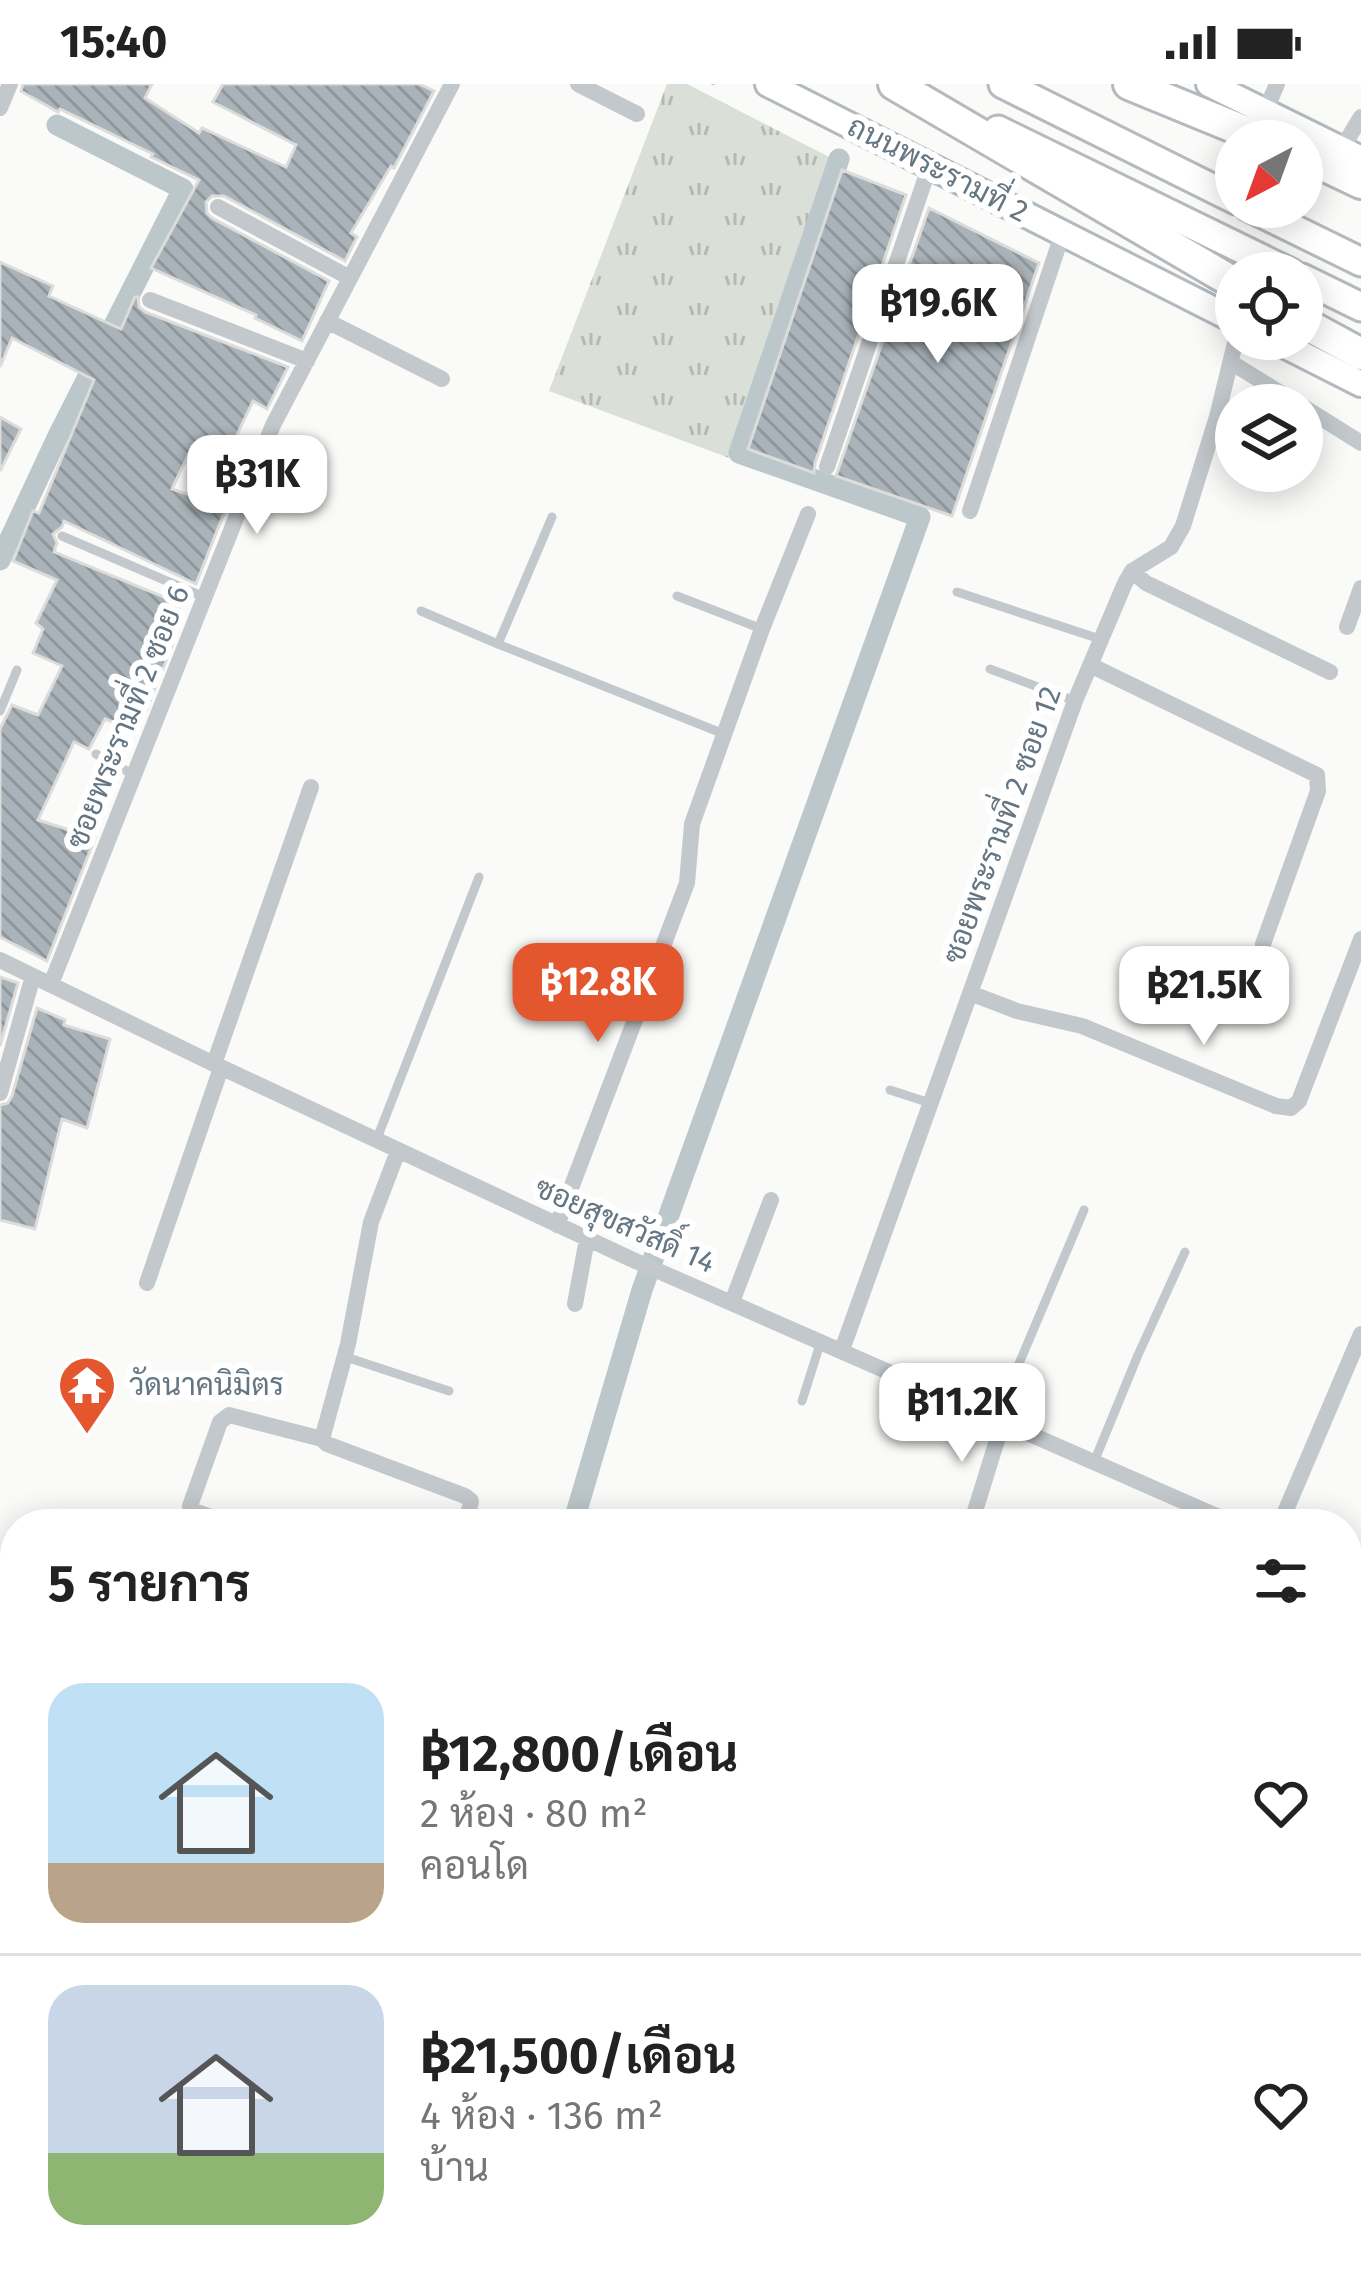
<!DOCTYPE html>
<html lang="th">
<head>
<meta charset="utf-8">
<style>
	body { margin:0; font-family:"Fira Sans",Sarabun,sans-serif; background:#f6f6f6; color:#222; height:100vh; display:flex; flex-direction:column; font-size:45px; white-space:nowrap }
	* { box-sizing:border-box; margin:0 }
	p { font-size:39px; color:#767676 }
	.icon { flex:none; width:66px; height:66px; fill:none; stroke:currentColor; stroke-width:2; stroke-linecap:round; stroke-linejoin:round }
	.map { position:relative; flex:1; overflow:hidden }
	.details { position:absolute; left:0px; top:1425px; width:1362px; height:768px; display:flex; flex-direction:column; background:#fff; border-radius:48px 48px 0 0; box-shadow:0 6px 30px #0003 }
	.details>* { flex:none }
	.needle { width:78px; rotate:221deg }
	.fabs { position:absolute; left:1215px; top:36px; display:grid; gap:24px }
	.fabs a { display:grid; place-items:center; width:108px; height:108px; border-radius:50%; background:#fff; box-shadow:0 6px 30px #0003; font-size:60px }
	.price { position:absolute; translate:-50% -102px; padding:0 27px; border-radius:24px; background:#fff; color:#222; font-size:39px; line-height:78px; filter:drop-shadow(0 3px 6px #0008) }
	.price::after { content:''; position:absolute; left:50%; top:72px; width:36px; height:27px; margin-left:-18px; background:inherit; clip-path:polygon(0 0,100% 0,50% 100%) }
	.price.current { background:#e4572e; color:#fff }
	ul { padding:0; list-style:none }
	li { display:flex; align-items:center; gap:36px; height:300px; padding:0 48px }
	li+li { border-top:3px solid #e0e0e0 }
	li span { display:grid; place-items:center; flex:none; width:336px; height:240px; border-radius:36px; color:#555 }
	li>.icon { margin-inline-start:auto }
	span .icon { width:144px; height:144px; fill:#fffc; stroke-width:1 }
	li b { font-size:51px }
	h2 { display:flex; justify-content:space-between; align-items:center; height:144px; padding:0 48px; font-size:51px }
	.status { display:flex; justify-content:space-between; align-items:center; height:84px; padding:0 60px; background:#fff; direction:ltr }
	.status svg { height:33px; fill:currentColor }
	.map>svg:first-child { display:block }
</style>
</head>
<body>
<div class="status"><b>15:40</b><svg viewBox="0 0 49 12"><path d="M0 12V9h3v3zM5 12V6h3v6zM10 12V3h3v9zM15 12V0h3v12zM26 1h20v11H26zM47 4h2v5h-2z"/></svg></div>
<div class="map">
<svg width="1361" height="2193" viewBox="0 0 1361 2193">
	<defs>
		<pattern id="grass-tufts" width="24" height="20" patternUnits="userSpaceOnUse" patternTransform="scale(3)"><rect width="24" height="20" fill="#dadfd7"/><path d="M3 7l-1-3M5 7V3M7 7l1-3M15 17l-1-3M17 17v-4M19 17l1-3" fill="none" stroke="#b4b9b4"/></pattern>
		<pattern id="building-back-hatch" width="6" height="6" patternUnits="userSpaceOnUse" patternTransform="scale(3)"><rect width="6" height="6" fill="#aab3b9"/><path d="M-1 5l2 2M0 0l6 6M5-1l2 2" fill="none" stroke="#8e969c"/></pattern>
	</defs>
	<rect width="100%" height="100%" fill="#fafaf8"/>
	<path fill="url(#grass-tufts)" d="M667 0H687L831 74 732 375 549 307Z"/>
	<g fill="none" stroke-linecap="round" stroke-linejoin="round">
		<path stroke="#bbc7cb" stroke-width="21" d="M0 476 58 352 183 105 57 41
			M579 1440 575 1433 642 1206 920 433 739 369 839 75
			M0 1669 15 1690
			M0 1818 15 1755
			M1347 1888 1361 1885
			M0 1939 3 1953 0 1999
			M1314 2193V2178"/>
	</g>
	<path fill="url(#building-back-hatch)" stroke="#dcdcda" stroke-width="3" d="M23 0H152L145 14 199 49 202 44 286 83 296 61 213 18 223 0H419L434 7 394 84 391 82 351 149 357 153 345 177 224 112H212L206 118 207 129 212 134 329 197 302 257 255 234 256 231 151 184 199 96 151 73 153 70 60 25 58 28 21 7Z
		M842 86 906 111 815 379 814 389 748 365Z
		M929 124 1039 179 952 432 836 392Z
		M0 178 53 202 49 212 121 245 135 213H138L139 223 145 228 288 283 267 325 253 317 224 378 192 363 172 405 226 424 196 500 64 437 62 443 53 450 57 459 54 468 181 520 167 552 175 554 147 625 142 623 131 645 105 635 89 665 74 658 38 736 95 754 47 877 0 853V645L12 621 38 631 62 582 33 569 43 545 36 539 57 496 13 477 33 427 39 429 94 296 12 254 0 283Z
		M0 333 21 345 0 387Z
		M0 893 18 899 0 962Z
		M37 924 65 936 64 941 110 955 87 1044 62 1035 35 1145 0 1136V1021L8 1019 12 1012Z"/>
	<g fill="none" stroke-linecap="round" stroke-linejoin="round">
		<defs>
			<path id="secondary" d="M768 0 1236 237
				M1209 0 1361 75
				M1272 255 1361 300"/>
			<path id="primary" d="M1003 0 1236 116
				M998 46 1291 189
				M1249 123 1361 178
				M1302 194 1361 223"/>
			<path id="highway" d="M894 0 1236 200
				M1129 0 1268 57
				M1302 71 1361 99
				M1302 238 1361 270"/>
		</defs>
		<use href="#secondary" stroke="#b3babf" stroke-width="30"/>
		<use href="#primary" stroke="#b5babe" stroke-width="33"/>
		<use href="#highway" stroke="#b4b9bd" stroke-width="36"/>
		<path stroke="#bbbfc2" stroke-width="3" stroke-dasharray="6 6" stroke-linecap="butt" d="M713 1V0"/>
		<path stroke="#c3c8cc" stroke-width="9" d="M552 433 498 560 724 650
			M62 452 204 513
			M957 508 1100 555
			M677 512 762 545
			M421 527 498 560
			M990 585 1075 617
			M0 627 17 586
			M96 670 134 691
			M890 1006 930 1019
			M376 1057 479 793
			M346 1273 449 1307
			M802 1317 821 1257
			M996 1334 1084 1126
			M1094 1378 1138 1271 1185 1168
			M1347 1627 1361 1607
			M9 2110 15 2032
			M106 2178V2193
			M1131 2193 1134 2178"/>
		<path stroke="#c3c8cc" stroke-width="16" d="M578 0 637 30
			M0 24 10 0
			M1265 28 1277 0
			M1341 66 1361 33
			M218 123 350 194
			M150 216 307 277
			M327 237 442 295
			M1232 279 1300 321
			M1302 322 1361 359
			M827 383 930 81
			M970 427 1063 148
			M1132 487 1146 499 1330 588
			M1347 543 1361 504
			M1090 581 1317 691 1318 707 1263 860
			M0 876 214 980 631 1175 1235 1440
			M51 900 273 341 452 0
			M970 909 1017 927 1082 942 1276 1022 1291 1024 1299 1017 1361 855
			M214 980 311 703
			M0 1009 33 892
			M557 1141 687 799 692 740 762 545 808 430
			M147 1199 221 984
			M732 1218 771 1116
			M575 1220 587 1155
			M842 1266 1075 617 1125 499 1132 487 1171 463 1183 442 1217 333 1236 255
			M322 1355 348 1260 371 1138 398 1067
			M231 1440 194 1427 190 1422 220 1338 229 1331 322 1355 327 1360 465 1412 471 1417 466 1440
			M971 1440 1003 1337
			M1280 1440 1361 1250
			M1347 1492 1361 1498
			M0 2110 15 2111
			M313 2178V2193
			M582 2178 583 2193
			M949 2178 1039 2193"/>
		<use href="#secondary" stroke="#fff" stroke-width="24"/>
		<use href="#primary" stroke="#fff" stroke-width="27"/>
		<use href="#highway" stroke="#fff" stroke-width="30"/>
	</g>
	<defs>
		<symbol id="temple-pin" viewBox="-11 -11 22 30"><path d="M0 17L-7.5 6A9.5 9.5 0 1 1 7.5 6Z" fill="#e4572e" stroke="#fff"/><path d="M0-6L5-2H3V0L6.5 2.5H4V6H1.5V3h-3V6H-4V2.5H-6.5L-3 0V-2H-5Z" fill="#fff"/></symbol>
	</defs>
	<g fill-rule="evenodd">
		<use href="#temple-pin" x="54" y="1268" width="66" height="90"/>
	</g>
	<g text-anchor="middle" stroke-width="12" stroke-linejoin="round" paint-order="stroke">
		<g font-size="30" fill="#657683" stroke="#fff">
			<text transform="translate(938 85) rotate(27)" y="10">ถนนพระรามที่ 2</text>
			<text transform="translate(128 633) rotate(-68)" y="10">ซอยพระรามที่ 2 ซอย 6</text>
			<text transform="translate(1002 741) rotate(-70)" y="10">ซอยพระรามที่ 2 ซอย 12</text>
			<text transform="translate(625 1141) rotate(24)" y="10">ซอยสุขสวัสดิ์ 14</text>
		</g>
		<g font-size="30" fill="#657683" stroke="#fff" text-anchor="start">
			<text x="129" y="1311">วัดนาคนิมิตร</text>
		</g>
	</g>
</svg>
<div class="fabs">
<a><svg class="needle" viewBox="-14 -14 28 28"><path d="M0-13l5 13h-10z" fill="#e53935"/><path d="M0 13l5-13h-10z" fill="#767676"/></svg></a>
<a><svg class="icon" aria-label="locate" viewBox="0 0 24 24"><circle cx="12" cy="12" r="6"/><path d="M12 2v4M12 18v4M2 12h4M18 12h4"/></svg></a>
<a><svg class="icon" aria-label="layers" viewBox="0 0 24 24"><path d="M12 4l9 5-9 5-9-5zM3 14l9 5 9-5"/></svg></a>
</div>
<b class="price" style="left:938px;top:282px">฿19.6K</b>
<b class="price" style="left:257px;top:453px">฿31K</b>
<b class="price current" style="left:598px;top:961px">฿12.8K</b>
<b class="price" style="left:1204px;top:964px">฿21.5K</b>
<b class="price" style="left:962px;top:1381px">฿11.2K</b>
<section class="details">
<h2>5 รายการ<svg class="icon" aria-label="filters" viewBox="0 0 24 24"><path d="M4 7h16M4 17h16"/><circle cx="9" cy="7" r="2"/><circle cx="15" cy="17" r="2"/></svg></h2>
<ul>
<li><span style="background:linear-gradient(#bfe0f5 75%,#b9a48a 0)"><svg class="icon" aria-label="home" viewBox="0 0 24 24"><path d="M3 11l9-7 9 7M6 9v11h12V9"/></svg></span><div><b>฿12,800/เดือน</b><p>2 ห้อง · 80 m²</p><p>คอนโด</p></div><svg class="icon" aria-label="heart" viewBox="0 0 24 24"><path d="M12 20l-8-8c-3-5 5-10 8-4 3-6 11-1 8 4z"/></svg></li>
<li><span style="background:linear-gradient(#c9d6e8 70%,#8fb573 0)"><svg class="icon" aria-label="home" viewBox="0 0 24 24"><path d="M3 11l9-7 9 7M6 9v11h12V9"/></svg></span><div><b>฿21,500/เดือน</b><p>4 ห้อง · 136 m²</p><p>บ้าน</p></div><svg class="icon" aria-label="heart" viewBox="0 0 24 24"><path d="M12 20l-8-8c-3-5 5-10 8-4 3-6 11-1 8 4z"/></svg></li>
</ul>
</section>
</div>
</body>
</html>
